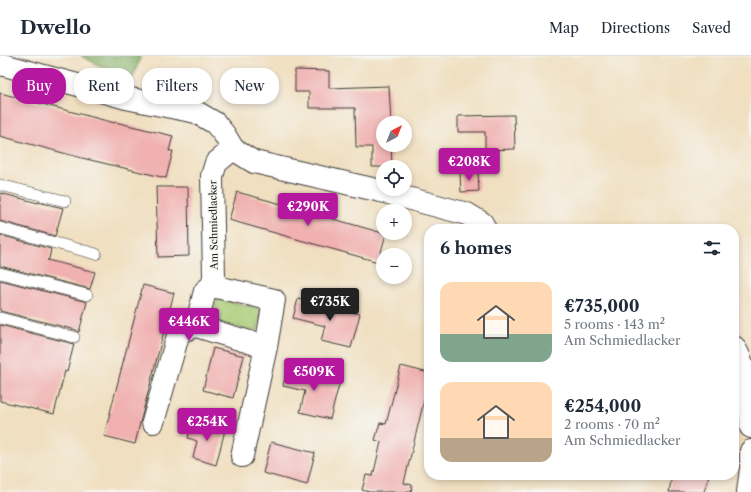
<!DOCTYPE html>
<html lang="en">
<head>
<meta charset="utf-8">
<style>
	body { margin:0; font-family:"Libre Caslon Text",serif; background:#f2f2f3; color:#1f2937; height:100vh; display:flex; flex-direction:column; font-size:15px; white-space:nowrap }
	* { box-sizing:border-box; margin:0 }
	p { font-size:13px; color:#747a83 }
	.icon { flex:none; width:22px; height:22px; fill:none; stroke:currentColor; stroke-width:2; stroke-linecap:round; stroke-linejoin:round }
	.map { position:relative; flex:1; overflow:hidden }
	.drawer { position:absolute; left:424px; top:168px; width:315px; height:256px; display:flex; flex-direction:column; background:#fff; border-radius:16px; box-shadow:0 2px 6px #0003 }
	.drawer>* { flex:none }
	.banner { position:absolute; left:12px; top:12px; width:352px; height:36px; display:flex; gap:8px }
	.needle { width:26px; rotate:42deg }
	.fabs { position:absolute; left:376px; top:60px; display:grid; gap:8px }
	.fabs a { display:grid; place-items:center; width:36px; height:36px; border-radius:50%; background:#fff; box-shadow:0 2px 6px #0003; font-size:20px }
	.price { position:absolute; translate:-50% -34px; padding:0 9px; border-radius:4px; background:#b5179e; color:#fff; font-size:13px; line-height:26px; filter:drop-shadow(0 1px 2px #0008) }
	.price::after { content:''; position:absolute; left:50%; top:24px; width:12px; height:9px; margin-left:-6px; background:inherit; clip-path:polygon(0 0,100% 0,50% 100%) }
	.price.active { background:#222; color:#fff }
	ul { padding:0; list-style:none }
	li { display:flex; align-items:center; gap:12px; height:100px; padding:0 16px }
	li span { display:grid; place-items:center; flex:none; width:112px; height:80px; border-radius:12px; color:#555 }
	li>.icon { margin-inline-start:auto }
	span .icon { width:48px; height:48px; fill:#fffc; stroke-width:1 }
	li b { font-size:17px }
	h2 { display:flex; justify-content:space-between; align-items:center; height:48px; padding:0 16px; font-size:17px }
	.chip { padding:0 14px; border-radius:16px; background:#fff; box-shadow:0 2px 6px #0003; font-size:14px; line-height:36px }
	.chip.active { background:#b5179e; color:#fff }
	header { display:flex; align-items:center; gap:24px; box-sizing:border-box; height:56px; padding:0 20px; background:#fff; border-bottom:1px solid #e0e1e3 }
	header strong { font-size:19px }
	nav { display:flex; gap:22px; margin-inline-start:auto; font-size:14px }
	.map>svg:first-child { display:block }
</style>
</head>
<body>
<header>
<strong>Dwello</strong>
<nav><a>Map</a><a>Directions</a><a>Saved</a></nav>
</header>
<div class="map">
<svg width="751" height="436" viewBox="0 0 751 436">
	<rect width="100%" height="100%" fill="#f6f6f2"/>
	<filter id="ink" filterUnits="userSpaceOnUse"><feTurbulence type="fractalNoise" baseFrequency=".025" numOctaves="2"/><feDisplacementMap in="SourceGraphic" scale="8" xChannelSelector="R" yChannelSelector="G"/><feConvolveMatrix kernelMatrix="1 2 1 2 8 2 1 2 1" color-interpolation-filters="sRGB"/></filter>
	<filter id="wash" filterUnits="userSpaceOnUse"><feTurbulence type="fractalNoise" baseFrequency=".012" numOctaves="4" result="noise"/><feDisplacementMap in="SourceGraphic" scale="16" xChannelSelector="R" yChannelSelector="G"/><feGaussianBlur stdDeviation="0.9" result="paint"/><feColorMatrix in="noise" values="0 0 0 0 0 0 0 0 0 0 0 0 0 0 0 0 0 1.4 0 .05"/><feComposite in="paint" operator="in"/></filter>
	<g filter="url(#wash)">
		<rect width="100%" height="100%" fill="#f0dfc0"/>
		<path fill="#a8cb74" stroke="#627448" d="M217 243 262 253 257 276 212 266Z"/>
		<path fill="#86af66" stroke="#516641" d="M81 0H141L131 26Z"/>
		<g id="blocks">
			<path fill="#f0b1b0" d="M295 14 329 15V32L389 30 391 67H383V89H391L392 111H372V91H356L355 52H309V36H295Z
				M0 37 115 67V66L173 80 169 95H173L166 122 82 102 0 80Z
				M514 59 515 93 485 94V76H458V60Z
				M460 117H478L479 135 461 136Z
				M156 131H188L189 200 158 201Z
				M237 136 285 149V160L309 159V156L386 178 378 206 229 164Z
				M0 137 38 147V146L63 152 55 180 0 165Z
				M0 179 51 193 49 203 47 204 95 216 90 233 0 210Z
				M0 224 87 246 79 276 76 274 0 255Z
				M143 229 174 237 141 363 135 388 104 380Z
				M298 243 360 258 351 292 321 285 325 270 293 262Z
				M0 269 74 288 67 316 65 315 54 358 0 345Z
				M213 292 244 300 233 342 203 334Z
				M401 310 429 317V324L404 427 412 429 411 436H369L362 434 366 419 373 420 381 386 375 384 380 367 386 368Z
				M287 312 340 325 330 363 300 356 305 335 283 330Z
				M192 366 225 374 216 409 193 402 197 385 188 382Z
				M271 386 315 397 307 429 263 417Z
				M672 419H709L704 436H669Z"/>
		</g>
	</g>
	<g filter="url(#ink)">
		<use href="#blocks" fill-opacity="0" stroke="#3c3935" stroke-width="1"/>
		<g fill="none" stroke-linecap="round" stroke-linejoin="round">
			<defs>
				<path id="service" d="M0 129 65 145
					M0 172 96 198
					M0 217 87 239
					M0 262 74 281"/>
				<path id="minor" d="M0 8 126 42 196 56 215 67 224 78 233 93 254 106 381 135 467 158 482 167 485 173
					M212 230 274 244 266 291 196 270 205 235 212 230 214 221 212 120 216 107 233 93
					M734 291C749 314 749 345 751 371
					M153 366 179 276 196 270
					M242 400 266 291
					M748 436 751 412V395"/>
			</defs>
			<use href="#service" stroke="#3c3935" stroke-width="12"/>
			<use href="#minor" stroke="#3c3935" stroke-width="24"/>
			<use href="#service" stroke="#fff" stroke-width="11"/>
			<use href="#minor" stroke="#fff" stroke-width="22"/>
		</g>
	</g>
	<g text-anchor="middle" stroke-width="3" stroke-linejoin="round" paint-order="stroke">
		<g font-size="10" fill="#1c1c1c" stroke="#f6f6f2">
			<text transform="translate(213 169) rotate(-91)" y="4">Am Schmiedlacker</text>
		</g>
	</g>
</svg>
<div class="fabs">
<a><svg class="needle" viewBox="-14 -14 28 28"><path d="M0-13l5 13h-10z" fill="#e53935"/><path d="M0 13l5-13h-10z" fill="#747a83"/></svg></a>
<a><svg class="icon" aria-label="locate" viewBox="0 0 24 24"><circle cx="12" cy="12" r="6"/><path d="M12 2v4M12 18v4M2 12h4M18 12h4"/></svg></a>
<a>+</a>
<a>−</a>
</div>
<b class="price" style="left:469px;top:126px">€208K</b>
<b class="price" style="left:308px;top:171px">€290K</b>
<b class="price active" style="left:330px;top:266px">€735K</b>
<b class="price" style="left:189px;top:286px">€446K</b>
<b class="price" style="left:314px;top:336px">€509K</b>
<b class="price" style="left:207px;top:386px">€254K</b>
<div class="banner">
<a class="chip active">Buy</a>
<a class="chip">Rent</a>
<a class="chip">Filters</a>
<a class="chip">New</a>
</div>
<section class="drawer">
<h2>6 homes<svg class="icon" aria-label="filters" viewBox="0 0 24 24"><path d="M4 7h16M4 17h16"/><circle cx="9" cy="7" r="2"/><circle cx="15" cy="17" r="2"/></svg></h2>
<ul>
<li><span style="background:linear-gradient(#ffd9b3 65%,#7fa58c 0)"><svg class="icon" aria-label="home" viewBox="0 0 24 24"><path d="M3 11l9-7 9 7M6 9v11h12V9"/></svg></span><div><b>€735,000</b><p>5 rooms · 143 m²</p><p>Am Schmiedlacker</p></div></li>
<li><span style="background:linear-gradient(#ffd9b3 70%,#b9a48a 0)"><svg class="icon" aria-label="home" viewBox="0 0 24 24"><path d="M3 11l9-7 9 7M6 9v11h12V9"/></svg></span><div><b>€254,000</b><p>2 rooms · 70 m²</p><p>Am Schmiedlacker</p></div></li>
</ul>
</section>
</div>
</body>
</html>
